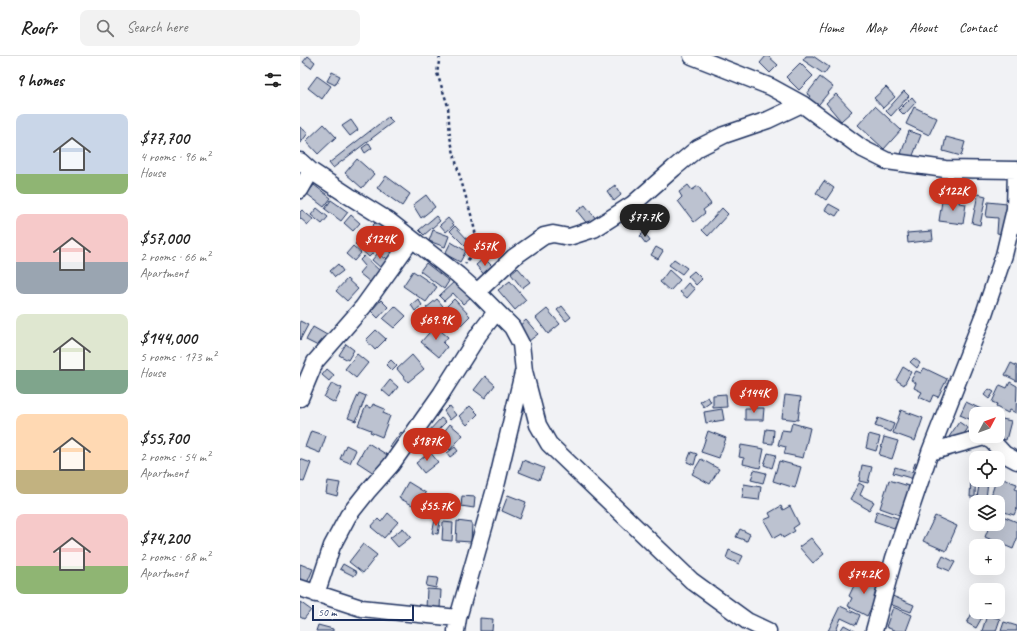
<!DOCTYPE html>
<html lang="en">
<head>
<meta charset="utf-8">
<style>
	body { margin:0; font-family:Caveat,sans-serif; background:#f2f2f2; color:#222; height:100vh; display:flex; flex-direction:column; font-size:15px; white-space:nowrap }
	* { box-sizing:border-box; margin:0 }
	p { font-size:13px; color:#767676 }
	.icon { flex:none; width:22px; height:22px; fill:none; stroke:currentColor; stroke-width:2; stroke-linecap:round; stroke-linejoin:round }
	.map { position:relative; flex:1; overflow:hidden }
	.panel { display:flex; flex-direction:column; background:#fff; width:300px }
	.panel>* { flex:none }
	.needle { width:26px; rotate:49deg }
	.fabs { position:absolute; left:669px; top:351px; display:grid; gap:8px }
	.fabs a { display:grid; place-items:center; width:36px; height:36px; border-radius:8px; background:#fff; box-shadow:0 4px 16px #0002; font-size:20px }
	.scale { position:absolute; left:12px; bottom:10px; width:102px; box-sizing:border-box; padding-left:4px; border:2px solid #1b2f5e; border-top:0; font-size:11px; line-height:14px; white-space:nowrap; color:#1b2f5e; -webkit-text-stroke:3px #fff; paint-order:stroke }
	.price { position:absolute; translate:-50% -34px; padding:0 9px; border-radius:14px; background:#c8321e; color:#fff; font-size:13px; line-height:26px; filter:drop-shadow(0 1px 2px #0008) }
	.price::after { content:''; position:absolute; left:50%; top:24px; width:12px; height:9px; margin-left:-6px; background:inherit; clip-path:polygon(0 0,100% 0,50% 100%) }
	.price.current { background:#222; color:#fff }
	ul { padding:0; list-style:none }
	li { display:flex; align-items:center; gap:12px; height:100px; padding:0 16px }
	li span { display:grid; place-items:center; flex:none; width:112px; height:80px; border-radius:8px; color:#555 }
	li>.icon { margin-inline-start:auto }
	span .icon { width:48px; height:48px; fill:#fffc; stroke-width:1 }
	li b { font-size:17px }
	h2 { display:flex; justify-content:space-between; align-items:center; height:48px; padding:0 16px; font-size:17px }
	header { display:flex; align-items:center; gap:24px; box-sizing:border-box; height:56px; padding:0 20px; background:#fff; border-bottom:1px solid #e0e0e0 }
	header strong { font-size:19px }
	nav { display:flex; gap:22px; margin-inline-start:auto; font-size:14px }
	.search { width:280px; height:36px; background:#f2f2f2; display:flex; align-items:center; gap:10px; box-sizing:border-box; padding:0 14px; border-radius:8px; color:#767676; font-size:15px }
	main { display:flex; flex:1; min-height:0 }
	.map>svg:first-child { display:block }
</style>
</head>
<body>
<header>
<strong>Roofr</strong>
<div class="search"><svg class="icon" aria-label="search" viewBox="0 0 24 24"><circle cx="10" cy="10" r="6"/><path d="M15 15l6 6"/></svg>Search here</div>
<nav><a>Home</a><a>Map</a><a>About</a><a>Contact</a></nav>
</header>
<main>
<section class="panel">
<h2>9 homes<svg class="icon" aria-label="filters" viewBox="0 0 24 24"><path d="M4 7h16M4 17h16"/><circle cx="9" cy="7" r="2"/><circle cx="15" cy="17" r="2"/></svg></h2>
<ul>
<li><span style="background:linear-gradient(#c9d6e8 75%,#8fb573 0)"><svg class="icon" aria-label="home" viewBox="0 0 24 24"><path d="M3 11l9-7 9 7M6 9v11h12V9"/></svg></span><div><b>$77,700</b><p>4 rooms · 96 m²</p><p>House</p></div></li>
<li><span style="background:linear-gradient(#f6c9c9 60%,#9aa5b1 0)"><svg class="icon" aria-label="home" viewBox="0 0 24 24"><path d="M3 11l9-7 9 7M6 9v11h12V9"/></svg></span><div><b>$57,000</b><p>2 rooms · 66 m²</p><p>Apartment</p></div></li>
<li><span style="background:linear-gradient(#dfe7d0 70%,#7fa58c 0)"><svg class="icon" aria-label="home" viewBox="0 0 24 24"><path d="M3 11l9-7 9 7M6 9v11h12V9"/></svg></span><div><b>$144,000</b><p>5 rooms · 173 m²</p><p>House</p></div></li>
<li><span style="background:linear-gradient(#ffd9b3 70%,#c2b280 0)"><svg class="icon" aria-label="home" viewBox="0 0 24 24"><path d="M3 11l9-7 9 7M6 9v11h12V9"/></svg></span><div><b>$55,700</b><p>2 rooms · 54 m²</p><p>Apartment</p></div></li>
<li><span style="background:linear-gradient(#f6c9c9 65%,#8fb573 0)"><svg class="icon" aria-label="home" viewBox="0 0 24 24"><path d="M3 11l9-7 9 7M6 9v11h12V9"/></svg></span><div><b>$74,200</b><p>2 rooms · 68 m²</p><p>Apartment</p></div></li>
</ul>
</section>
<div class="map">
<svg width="717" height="575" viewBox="0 0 717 575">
	<rect width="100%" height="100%" fill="#f1f2f5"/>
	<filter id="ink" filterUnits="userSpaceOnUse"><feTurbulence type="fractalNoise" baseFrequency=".025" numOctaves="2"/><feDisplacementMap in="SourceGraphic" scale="8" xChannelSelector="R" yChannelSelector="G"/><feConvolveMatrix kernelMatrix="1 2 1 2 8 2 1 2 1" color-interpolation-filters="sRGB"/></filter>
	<g filter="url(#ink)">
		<path fill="#bcc2d0" stroke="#1b2f5e" d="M8 0 15 6 11 12 3 6Z
			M466 0H468L478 9 470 17 460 7Z
			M506 0H513L529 11 524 18 503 4Z
			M500 7 513 20 499 34 486 21Z
			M32 16 40 20 35 29 27 25Z
			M17 20 31 30 22 43 8 32Z
			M520 21 533 31 515 53 505 46 510 40 507 38Z
			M586 31 595 41 583 52 574 42Z
			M604 35 609 40 591 60 586 55Z
			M536 38 552 55 541 65 526 47Z
			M612 41 616 46 604 59 599 54Z
			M575 50 601 74 584 93 558 69Z
			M614 51 637 62 629 79 606 68Z
			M88 61 93 66 33 112 29 107Z
			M51 64 58 74 50 80 42 70Z
			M24 68 36 81 18 98 6 85Z
			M0 71 8 77 0 88Z
			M609 75 621 79 612 102 601 98Z
			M646 81 665 86 661 100 643 95Z
			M69 87 72 92 65 97 62 92Z
			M57 103 74 118 62 132 45 117Z
			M86 120 110 138 102 150 77 132Z
			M524 125 534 132 526 144 516 137Z
			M14 129 31 142 24 151 7 138Z
			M315 129 321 139 314 145 307 135Z
			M388 129 392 134 398 130 411 148 403 154 405 157 394 166 378 145 382 141 379 136Z
			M678 138 686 140 680 169 672 167Z
			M126 139 135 151 121 162 113 149Z
			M652 142 660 143 659 147 666 148 663 168 639 165 642 145 651 146Z
			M31 144 48 156 41 165 25 153Z
			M688 146 707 148 703 178 697 177 698 162 686 161Z
			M529 148 540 154 536 160 525 154Z
			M285 149 297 164 289 170 277 155Z
			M17 152 28 161 22 168 11 159Z
			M422 152 428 158 408 180 402 174Z
			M2 154 13 163 8 169 0 162V156Z
			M51 159 60 167 53 175 44 167Z
			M136 160 140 165 124 179 119 174Z
			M148 162 154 169 146 176 140 169Z
			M76 166 82 171 74 179 69 173Z
			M155 170 169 185 165 190 150 175Z
			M133 174 149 180 145 191 129 185Z
			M632 175 633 184 608 187 607 177Z
			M344 176 350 185 346 188 340 180Z
			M66 177 72 182 67 187 75 195 69 201 55 188Z
			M80 178 86 184 79 193 72 187Z
			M89 186 97 194 88 204 80 196Z
			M151 186 166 195 160 206 145 198Z
			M53 190 61 197 54 205 46 198Z
			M356 191 363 195 358 203 351 199Z
			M78 197 87 205 81 212 72 204Z
			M64 200 80 215 70 226 59 217 65 210 60 204Z
			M184 202 195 213 186 221 176 209Z
			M374 203 387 212 382 218 369 209Z
			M126 207 149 225 144 233 120 215Z
			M38 208 43 215 35 221 30 215Z
			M218 212 230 226 222 232 211 218Z
			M369 214 380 224 370 235 360 226Z
			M113 215 137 231 126 246 103 230Z
			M394 215 402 223 396 229 388 220Z
			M47 223 58 233 47 245 36 235Z
			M156 224 171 241 163 248 153 237 144 245 139 240Z
			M210 225 226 244 215 254 198 234Z
			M388 227 395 233 387 242 380 236Z
			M118 243 122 249 115 255 111 249Z
			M137 243 143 250 133 260 126 252Z
			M154 243 170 260 159 271 156 267 150 273 140 263 145 258 142 255Z
			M81 244 88 251 78 262 71 255Z
			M95 250 106 260 94 272 83 263Z
			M262 250 271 261 266 265 257 254Z
			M247 253 260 268 248 278 236 262Z
			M226 264 238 278 229 285 218 271Z
			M0 265 8 269 0 284Z
			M135 270 148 281 143 287 147 291 139 301 121 286Z
			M13 271 27 279 20 291 6 284Z
			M76 274 86 283 75 294 66 284Z
			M46 288 54 294 48 304 39 299Z
			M57 298 68 307 56 322 45 313Z
			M112 299 124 313 108 326 97 313Z
			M614 302 620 307 617 312 610 306Z
			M91 304 97 310 92 315 86 309Z
			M711 307 717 310V325L705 319Z
			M603 311 611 316 604 329 596 324Z
			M624 312 647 323 638 341 633 339 630 346 619 341 622 336 614 332 616 327 611 324 616 315 621 317Z
			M27 313 34 319 29 325 22 319Z
			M185 320 195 329 185 342 174 334Z
			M90 324 98 331 90 341 82 334Z
			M710 326 717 330 716 357 710 354 708 357 696 351 697 348 692 346 700 329 707 332Z
			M32 327 42 332 35 347 24 341Z
			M689 333 694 336 689 343 684 339Z
			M59 337 66 340 56 365 48 362Z
			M426 338 427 351 413 352V339Z
			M485 339 501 341 498 364 482 362Z
			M408 341 411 346 404 351 400 346Z
			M666 346 683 354 682 358H676V366L660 359Z
			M73 348 85 353 83 357 90 360 82 381 70 376 71 374 58 369 66 350 71 352Z
			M149 350 156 359 150 364 144 355Z
			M170 350 178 358 167 369 159 360Z
			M445 352H464L463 364H445Z
			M422 353 424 364 406 367 404 356Z
			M601 354 623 362 615 385 593 377Z
			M141 362 146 366 131 381 127 377Z
			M578 362 594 368 591 376 575 370Z
			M698 362 711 365 706 384 693 380H698Z
			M659 366 668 372 658 387 649 381Z
			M492 367 510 372 503 402 484 398 486 391 478 389 482 374 490 375Z
			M150 368 163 379 150 394 138 383Z
			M466 373 474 374 473 388 464 387Z
			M11 375 26 380 20 397 5 391Z
			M408 375 426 382 419 402 401 396Z
			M101 376 109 382 98 397 90 391Z
			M569 378 580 381 576 395 566 392Z
			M584 381 598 385 592 403 579 399Z
			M68 387 89 400 77 419 57 406Z
			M46 389 56 394 50 407 40 403Z
			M441 389 464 393 460 412 443 408 444 402 439 401Z
			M155 391 158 395 150 401 147 397Z
			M130 396 138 406 124 417 116 407Z
			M391 396 397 398 394 409 387 406Z
			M468 397 476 399 472 412 464 409Z
			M672 402H676L675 441H670Z
			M0 403 11 407 4 426 0 425Z
			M401 403 419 413 410 428 392 418Z
			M223 404 244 412 239 424 219 416Z
			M479 405 501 411 495 432 473 425Z
			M615 407 619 408 614 423 593 417 595 411 612 416Z
			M562 409 572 411 568 427 559 425Z
			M454 414 466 417 463 427 451 424Z
			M703 423 717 428 715 433 717 434V452L714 459 698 454V446L690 443 696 424 701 426Z
			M589 424 612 431 602 460 580 452Z
			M680 424 688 425 686 443 677 441Z
			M28 425 40 427 37 440 26 437Z
			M108 426 126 437 118 452 99 442Z
			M559 427 564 430 560 439 574 446 569 454 550 443Z
			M444 428 461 431 459 444 442 442Z
			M208 439 226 446 220 463 202 455Z
			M162 440 175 441 174 452 161 450Z
			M481 450 483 454 490 450 499 468 493 472 495 475 483 482 481 478 474 482 464 464 471 461 469 457Z
			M577 455 600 463 597 473 574 465Z
			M88 457 98 466 84 482 71 471 78 463 81 466Z
			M698 458 717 466V483L713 493 685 481 690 468H698Z
			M635 460 657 470 646 495 623 485Z
			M135 464 140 465 138 478 132 477Z
			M157 465 172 467 171 486 156 485Z
			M143 466 153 467 152 485 142 484Z
			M103 472 111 481 98 491 90 482Z
			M440 473 450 478 447 485 436 481Z
			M511 482 524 498 513 507 499 491Z
			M63 488 77 499 63 517 49 506Z
			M429 494 443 500 439 508 426 502Z
			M643 500 655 506 650 515 638 510Z
			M0 508 13 513 5 532 0 530Z
			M43 508 57 516 54 520 40 513Z
			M559 519 582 531 567 560 548 550 552 542 549 540Z
			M128 521 138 522 136 532 126 530Z
			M127 533 141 534 140 553 126 552Z
			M590 539 614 549 611 556 587 547Z
			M0 546 11 554 4 563 0 561Z
			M676 549V556H685L676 572 667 567Z
			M540 550 560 559 556 569 541 562 536 575H528Z
			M593 551 612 559 606 575H596L586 571Z
			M687 559 700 563 696 575H682Z
			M180 562 193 563 192 575H180Z
			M704 566 717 570V575H701Z
			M18 569 33 573V575H16Z
			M544 569 555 575H540Z"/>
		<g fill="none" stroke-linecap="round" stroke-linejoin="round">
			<defs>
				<path id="minor" d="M392 0 471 31 502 48 563 93 587 105 645 113 717 114
					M0 105 11 115 49 140 89 165 158 219 177 236 212 271 221 288 224 315 238 369 249 388 392 525 447 565 468 575
					M0 134 11 115
					M177 236 214 201 244 180 253 178 269 181 294 173 333 148 374 112 398 92 424 79 468 64 502 48
					M0 342 15 306 63 251 112 183
					M630 396 684 381 692 385 704 398 717 405
					M0 532 61 552 158 562
					M16 538 32 490 48 460 67 436 91 409 141 338 179 278 196 256
					M156 575 158 562 197 426 223 317
					M574 575 594 502 630 396 684 258 704 199 715 153 716 114"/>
			</defs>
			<use href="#minor" stroke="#1b2f5e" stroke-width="19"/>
			<path stroke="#1b2f5e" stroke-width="2.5" stroke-dasharray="3 3" stroke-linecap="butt" d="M140 0 137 17 148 50 150 81 158 114 172 162 178 189 165 208"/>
			<use href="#minor" stroke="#fff" stroke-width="16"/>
		</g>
	</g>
</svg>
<div class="fabs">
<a><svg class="needle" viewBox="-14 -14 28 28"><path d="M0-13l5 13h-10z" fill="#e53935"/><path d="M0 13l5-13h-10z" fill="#767676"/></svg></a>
<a><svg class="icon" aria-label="locate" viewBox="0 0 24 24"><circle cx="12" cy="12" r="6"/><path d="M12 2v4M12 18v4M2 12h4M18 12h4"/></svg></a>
<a><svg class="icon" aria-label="layers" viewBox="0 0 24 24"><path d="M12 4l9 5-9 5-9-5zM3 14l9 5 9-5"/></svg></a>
<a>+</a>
<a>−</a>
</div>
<div class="scale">50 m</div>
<b class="price" style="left:653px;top:156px">$122K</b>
<b class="price current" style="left:345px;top:182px">$77.7K</b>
<b class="price" style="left:80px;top:204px">$124K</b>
<b class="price" style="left:185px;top:211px">$57K</b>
<b class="price" style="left:136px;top:285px">$69.9K</b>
<b class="price" style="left:454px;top:358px">$144K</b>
<b class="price" style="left:127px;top:406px">$187K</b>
<b class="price" style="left:136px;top:471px">$55.7K</b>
<b class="price" style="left:564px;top:539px">$74.2K</b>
</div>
</main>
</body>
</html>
